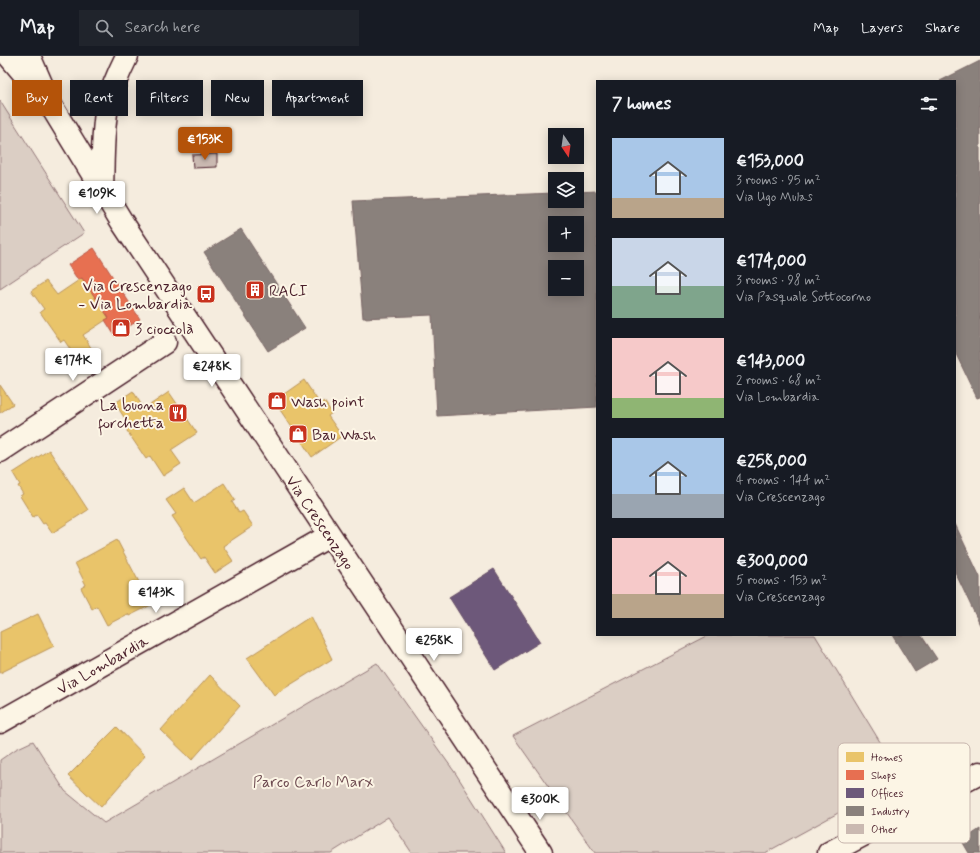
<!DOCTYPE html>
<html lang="en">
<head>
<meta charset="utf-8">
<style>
	body { margin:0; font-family:Mynerve,sans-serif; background:#20242c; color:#f1f3f6; height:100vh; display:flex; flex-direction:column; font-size:15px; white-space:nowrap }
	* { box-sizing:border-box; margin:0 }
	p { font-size:13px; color:#9ea1a6 }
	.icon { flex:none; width:22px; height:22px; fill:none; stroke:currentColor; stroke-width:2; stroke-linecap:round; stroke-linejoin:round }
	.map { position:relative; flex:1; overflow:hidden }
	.side { position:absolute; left:596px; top:24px; width:360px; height:556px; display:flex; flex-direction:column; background:#171b24; border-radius:0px; box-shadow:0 2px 10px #0003 }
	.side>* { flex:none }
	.hud { position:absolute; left:12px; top:24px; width:380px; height:36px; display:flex; gap:8px }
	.needle { width:26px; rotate:167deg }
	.buttons { position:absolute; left:548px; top:72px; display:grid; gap:8px }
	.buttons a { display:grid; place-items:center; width:36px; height:36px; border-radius:0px; background:#171b24; box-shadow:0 2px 10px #0003; font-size:20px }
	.price { position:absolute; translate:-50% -34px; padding:0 9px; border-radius:4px; background:#fff; color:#222; font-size:13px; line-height:26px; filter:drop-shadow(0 1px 2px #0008) }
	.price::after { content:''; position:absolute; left:50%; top:24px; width:12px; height:9px; margin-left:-6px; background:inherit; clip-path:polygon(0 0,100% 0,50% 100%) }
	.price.current { background:#b45309; color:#fff }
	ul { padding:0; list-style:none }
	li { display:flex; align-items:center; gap:12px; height:100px; padding:0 16px }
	li span { display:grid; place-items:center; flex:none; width:112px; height:80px; border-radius:0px; color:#555 }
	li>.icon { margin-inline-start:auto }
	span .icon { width:48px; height:48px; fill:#fffc; stroke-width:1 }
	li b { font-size:17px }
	h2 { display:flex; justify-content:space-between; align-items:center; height:48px; padding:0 16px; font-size:17px }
	.tag { padding:0 14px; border-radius:0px; background:#171b24; box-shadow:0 2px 10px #0003; font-size:14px; line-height:36px }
	.tag.current { background:#b45309; color:#fff }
	header { display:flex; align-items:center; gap:24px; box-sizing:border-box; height:56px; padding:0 20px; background:#171b24; border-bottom:1px solid #363941 }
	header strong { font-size:19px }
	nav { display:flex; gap:22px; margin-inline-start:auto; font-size:14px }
	.search { width:280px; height:36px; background:#20242c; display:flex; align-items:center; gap:10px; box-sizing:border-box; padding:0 14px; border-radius:0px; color:#9ea1a6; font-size:15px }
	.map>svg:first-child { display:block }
</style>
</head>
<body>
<header>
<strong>Map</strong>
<div class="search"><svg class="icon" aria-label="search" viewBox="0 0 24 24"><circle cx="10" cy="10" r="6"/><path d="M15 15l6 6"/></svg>Search here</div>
<nav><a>Map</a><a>Layers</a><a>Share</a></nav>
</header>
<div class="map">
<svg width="980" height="797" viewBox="0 0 980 797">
	<rect width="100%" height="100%" fill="#f5ecde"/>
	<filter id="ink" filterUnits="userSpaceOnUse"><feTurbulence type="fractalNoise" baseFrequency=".025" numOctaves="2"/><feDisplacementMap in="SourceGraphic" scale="8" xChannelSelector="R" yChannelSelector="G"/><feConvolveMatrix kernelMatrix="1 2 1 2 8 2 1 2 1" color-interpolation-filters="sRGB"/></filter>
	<g filter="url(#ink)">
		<path fill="#dbcec4" stroke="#927678" d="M0 45 84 177 0 233Z
			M709 579H815L902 722 765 797H595L513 680Z
			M377 607 456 718 506 797H412L388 761 331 797H0V704L16 693 33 685 65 735 104 767Z"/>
		<path fill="#e9c46a" stroke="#b99257" d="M82 222 109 262 83 279 93 295 78 305 64 284 61 286 40 256 44 253 31 235 46 225 57 239Z
			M304 324 320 348 324 345 332 357 328 360 342 380 312 401 274 345Z
			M0 329 13 348 0 357Z
			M133 335 144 353 169 336 197 377 171 394 181 408 163 420 150 400 146 403 123 369 127 366 115 347Z
			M49 394 88 454 52 477 45 467 43 468 37 459 33 461 20 440 23 438 18 430 20 429 13 417Z
			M224 427 235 444 232 446 239 457 243 455 253 470 223 490 233 505 215 517 204 501 201 503 172 460 176 458 166 444 184 432 194 447Z
			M117 484 151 549 129 560 128 558 107 569 97 550 92 553 81 532 86 529 75 507Z
			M38 558 54 590 0 617V576Z
			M311 560 332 603 274 639 247 602Z
			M210 619 240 650 192 704 161 674Z
			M117 671 145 700 101 751 68 720Z"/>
		<path fill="#e76f51" stroke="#b85746" d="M94 192 140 263 115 280 105 264 109 262 82 222 78 224 68 209Z"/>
		<path fill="#6d597a" stroke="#624862" d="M494 513 540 586 495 614 449 541Z"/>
		<path fill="#8a817c" stroke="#776464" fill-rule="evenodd" d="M980 5V341L977 342 955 296V25H940Z
			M597 135V351L437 360 432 259 363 262 353 145 555 137V145H577V136ZM555 167H577V189H555ZM555 211H577V233H555Z
			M241 173 305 272 268 295 204 196Z
			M955 468 980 521V569L955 516Z
			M892 579H921L937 603 915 616Z
			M980 773V797H969L962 785Z"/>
		<path fill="#cab9b1" stroke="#4a1f2b" d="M217 98V111L193 112 192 99Z"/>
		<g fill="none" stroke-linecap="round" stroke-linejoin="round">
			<defs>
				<path id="minor" d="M102 134C103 107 102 78 107 51 111 34 119 16 127 0
					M0 395 165 286
					M0 666 329 480
					M829 797 980 717"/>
				<path id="tertiary" d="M9 0 36 32
					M29 0 50 48 122 166 541 797"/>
			</defs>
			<use href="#minor" stroke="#4a1f2b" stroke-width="25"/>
			<use href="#tertiary" stroke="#4a1f2b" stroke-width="25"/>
			<use href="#minor" stroke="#fcf5e5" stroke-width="22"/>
			<use href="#tertiary" stroke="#fcf5e5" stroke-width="22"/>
		</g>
	</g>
	<defs>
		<symbol id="building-square" viewBox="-11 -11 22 22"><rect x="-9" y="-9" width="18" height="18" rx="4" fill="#c8321e" stroke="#fcf5e5"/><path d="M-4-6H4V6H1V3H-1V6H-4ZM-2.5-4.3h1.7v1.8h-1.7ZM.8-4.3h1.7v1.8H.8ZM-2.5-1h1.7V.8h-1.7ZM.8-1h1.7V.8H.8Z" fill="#fff"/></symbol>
		<symbol id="bus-square" viewBox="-11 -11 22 22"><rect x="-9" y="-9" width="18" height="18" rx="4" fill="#c8321e" stroke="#fcf5e5"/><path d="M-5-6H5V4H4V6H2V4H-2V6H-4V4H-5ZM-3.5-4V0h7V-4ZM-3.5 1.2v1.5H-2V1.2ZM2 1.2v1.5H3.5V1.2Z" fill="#fff"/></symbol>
		<symbol id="shop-square" viewBox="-11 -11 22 22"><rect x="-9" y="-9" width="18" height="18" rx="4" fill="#c8321e" stroke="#fcf5e5"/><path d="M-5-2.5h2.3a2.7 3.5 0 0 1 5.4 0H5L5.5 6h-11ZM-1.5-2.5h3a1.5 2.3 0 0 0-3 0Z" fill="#fff"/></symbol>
		<symbol id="restaurant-square" viewBox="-11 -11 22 22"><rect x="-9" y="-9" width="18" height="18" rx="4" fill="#c8321e" stroke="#fcf5e5"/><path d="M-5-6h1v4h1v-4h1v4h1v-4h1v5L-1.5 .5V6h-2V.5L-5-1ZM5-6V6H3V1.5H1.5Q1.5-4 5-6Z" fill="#fff"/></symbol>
	</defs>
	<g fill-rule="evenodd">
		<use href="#building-square" x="244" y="223" width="22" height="22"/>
		<use href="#bus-square" x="195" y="227" width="22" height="22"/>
		<use href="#shop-square" x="110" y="261" width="22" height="22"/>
		<use href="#shop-square" x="266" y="334" width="22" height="22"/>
		<use href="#restaurant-square" x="167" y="346" width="22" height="22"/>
		<use href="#shop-square" x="287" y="367" width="22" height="22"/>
	</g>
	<g text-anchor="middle" stroke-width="4" stroke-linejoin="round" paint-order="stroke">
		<g font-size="16" fill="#4a1f2b" stroke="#fcf5e5" text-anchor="start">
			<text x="192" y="235" text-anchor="end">Via Crescenzago<tspan x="192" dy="18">- Via Lombardia</tspan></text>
			<text x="269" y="240">RACI</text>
			<text x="135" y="278">3 cioccolà</text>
			<text x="291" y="351">Wash point</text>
			<text x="164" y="354" text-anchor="end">La buona<tspan x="164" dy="18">forchetta</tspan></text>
			<text x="312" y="384">Bau Wash</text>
		</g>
		<g font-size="16" fill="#4a1f2b" stroke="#fcf5e5">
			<text transform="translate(321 466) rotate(56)" y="6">Via Crescenzago</text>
			<text transform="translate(102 608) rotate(-30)" y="6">Via Lombardia</text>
		</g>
		<g font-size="16" fill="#6e4b51" stroke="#fcf5e5">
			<text x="313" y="731">Parco Carlo Marx</text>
		</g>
	</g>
	<rect x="838" y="687" width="132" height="100" rx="6" fill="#fcf5e5" stroke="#c7b5ad" stroke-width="1"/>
	<rect x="846" y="696" width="18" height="10" fill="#e9c46a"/>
	<rect x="846" y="714" width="18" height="10" fill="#e76f51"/>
	<rect x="846" y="732" width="18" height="10" fill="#6d597a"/>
	<rect x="846" y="750" width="18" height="10" fill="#8a817c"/>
	<rect x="846" y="768" width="18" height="10" fill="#cab9b1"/>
	<g font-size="11" fill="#4a1f2b">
		<text x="871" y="705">Homes</text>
		<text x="871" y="723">Shops</text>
		<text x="871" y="741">Offices</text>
		<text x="871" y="759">Industry</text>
		<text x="871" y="777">Other</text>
	</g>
</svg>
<div class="buttons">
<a><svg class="needle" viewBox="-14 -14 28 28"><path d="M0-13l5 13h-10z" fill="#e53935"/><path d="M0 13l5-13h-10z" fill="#9ea1a6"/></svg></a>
<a><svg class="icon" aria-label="layers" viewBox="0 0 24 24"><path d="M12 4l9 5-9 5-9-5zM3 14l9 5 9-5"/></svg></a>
<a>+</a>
<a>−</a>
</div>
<b class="price current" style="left:205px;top:105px">€153K</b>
<b class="price" style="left:97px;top:159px">€109K</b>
<b class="price" style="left:73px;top:326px">€174K</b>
<b class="price" style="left:212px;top:332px">€248K</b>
<b class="price" style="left:156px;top:558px">€143K</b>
<b class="price" style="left:434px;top:606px">€258K</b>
<b class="price" style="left:540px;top:765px">€300K</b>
<div class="hud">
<a class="tag current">Buy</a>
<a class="tag">Rent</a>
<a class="tag">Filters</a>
<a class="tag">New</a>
<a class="tag">Apartment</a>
</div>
<section class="side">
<h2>7 homes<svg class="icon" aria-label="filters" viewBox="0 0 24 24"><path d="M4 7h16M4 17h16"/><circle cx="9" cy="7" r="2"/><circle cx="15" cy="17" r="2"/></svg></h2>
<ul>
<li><span style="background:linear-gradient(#a9c7e8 75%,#b9a48a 0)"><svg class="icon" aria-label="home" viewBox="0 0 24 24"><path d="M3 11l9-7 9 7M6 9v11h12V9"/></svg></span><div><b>€153,000</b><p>3 rooms · 95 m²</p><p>Via Ugo Mulas</p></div></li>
<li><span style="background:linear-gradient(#c9d6e8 60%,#7fa58c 0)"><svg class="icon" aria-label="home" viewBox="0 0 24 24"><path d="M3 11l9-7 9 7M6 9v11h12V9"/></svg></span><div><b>€174,000</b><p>3 rooms · 98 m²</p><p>Via Pasquale Sottocorno</p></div></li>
<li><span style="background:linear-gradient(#f6c9c9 75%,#8fb573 0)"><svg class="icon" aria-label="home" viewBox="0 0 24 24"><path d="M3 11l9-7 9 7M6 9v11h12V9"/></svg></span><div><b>€143,000</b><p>2 rooms · 68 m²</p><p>Via Lombardia</p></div></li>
<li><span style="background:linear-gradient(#a9c7e8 70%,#9aa5b1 0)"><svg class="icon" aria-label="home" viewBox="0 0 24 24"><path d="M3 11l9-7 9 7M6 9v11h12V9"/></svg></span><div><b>€258,000</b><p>4 rooms · 144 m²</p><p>Via Crescenzago</p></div></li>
<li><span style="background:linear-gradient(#f6c9c9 70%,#b9a48a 0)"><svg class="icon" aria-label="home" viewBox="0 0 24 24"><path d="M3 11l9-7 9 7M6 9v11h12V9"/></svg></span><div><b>€300,000</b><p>5 rooms · 153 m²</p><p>Via Crescenzago</p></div></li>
</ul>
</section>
</div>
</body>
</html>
